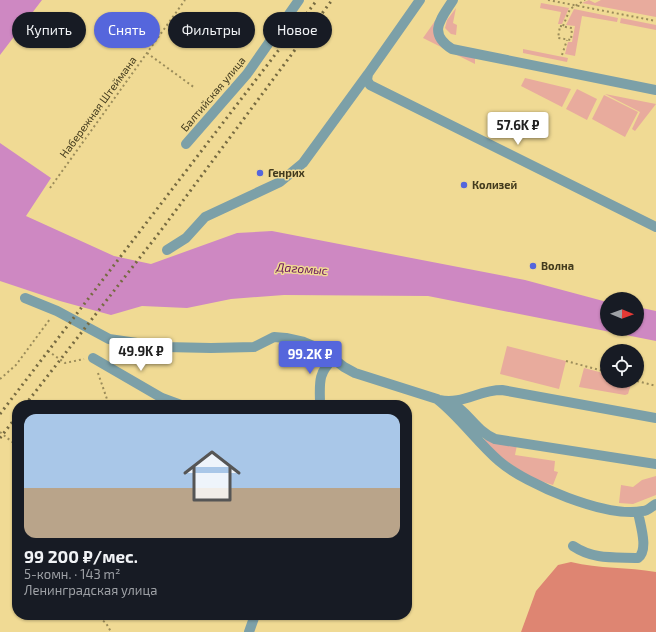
<!DOCTYPE html>
<html lang="ru">
<head>
<meta charset="utf-8">
<style>
	body { margin:0; font-family:"Exo 2",sans-serif; background:#20242c; color:#f1f3f6; height:100vh; display:flex; flex-direction:column; font-size:15px; white-space:nowrap }
	* { box-sizing:border-box; margin:0 }
	p { font-size:13px; color:#9ea1a6 }
	.icon { flex:none; width:22px; height:22px; fill:none; stroke:currentColor; stroke-width:2; stroke-linecap:round; stroke-linejoin:round }
	.map { position:relative; flex:1; overflow:hidden }
	.sheet { position:absolute; left:12px; top:400px; width:400px; height:220px; display:flex; flex-direction:column; background:#171b24; border-radius:16px; box-shadow:0 1px 3px #0004 }
	.sheet>* { flex:none }
	.guide { position:absolute; left:12px; top:12px; width:400px; height:36px; display:flex; gap:8px }
	.needle { width:26px; rotate:91deg }
	.tools { position:absolute; left:600px; top:292px; display:grid; gap:8px }
	.tools a { display:grid; place-items:center; width:44px; height:44px; border-radius:50%; background:#171b24; box-shadow:0 1px 3px #0004; font-size:20px }
	.price { position:absolute; translate:-50% -34px; padding:0 9px; border-radius:4px; background:#fff; color:#222; font-size:13px; line-height:26px; filter:drop-shadow(0 1px 2px #0008) }
	.price::after { content:''; position:absolute; left:50%; top:24px; width:12px; height:9px; margin-left:-6px; background:inherit; clip-path:polygon(0 0,100% 0,50% 100%) }
	.price.on { background:#5566dc; color:#fff }
	ul { padding:0; list-style:none }
	li { display:grid; align-content:center; gap:8px; height:212px; padding:0 12px }
	li+li { border-top:1px solid #363941 }
	li span { display:grid; place-items:center; height:124px; border-radius:12px; color:#555 }
	li>.icon { margin-inline-start:auto }
	span .icon { width:72px; height:72px; fill:#fffc; stroke-width:1 }
	li b { font-size:17px }
	.pill { padding:0 14px; border-radius:18px; background:#171b24; box-shadow:0 1px 3px #0004; font-size:14px; line-height:36px }
	.pill.on { background:#5566dc; color:#fff }
	.map>svg:first-child { display:block }
</style>
</head>
<body>
<div class="map">
<svg width="656" height="632" viewBox="0 0 656 632">
	<rect width="100%" height="100%" fill="#f0da94"/>
	<path fill="#e8ab9d" d="M589 0 595 3 601 0H656V17L582 3Z
		M541 3 569 8 562 24H558L561 12 540 8Z
		M456 8 453 23 457 25 456 35 451 34 445 28 447 20Z
		M574 9 618 18 617 22 582 16 575 56 565 54 568 42H572L575 26 566 25Z
		M621 18 656 25V30L620 23Z
		M435 21V33L475 57V64L423 38Z
		M523 49 568 58 567 62 523 53Z
		M525 78 571 89 562 107 521 86Z
		M577 89 597 99 587 120 566 109Z
		M605 94 656 104 635 131 632 129 640 112Z
		M604 95 638 112 625 137 592 119Z
		M507 346 566 361 559 389 500 374Z
		M584 368 607 374V381H632L628 394 625 395 579 387Z
		M483 439 517 445 515 455 555 461 554 471 558 472 553 485 531 478 482 444Z
		M656 476V495L633 504 619 503 621 485 633 487 642 480Z"/>
	<path fill="#de8572" d="M571 562C599 569 628 567 656 572V632H521L536 591 558 565Z"/>
	<path fill="#ce88c2" d="M0 0H42L0 55Z
		M0 143 51 178 26 216 114 256 151 264 237 233 272 231 525 280 607 302V329H637V307L656 311V341L428 296 284 295 231 299 187 308 142 306 111 315 60 301 0 281Z"/>
	<g fill="none" stroke-linecap="round" stroke-linejoin="round">
		<path stroke="#9b8c5a" stroke-width="2" stroke-dasharray="2 3" stroke-linecap="butt" d="M548 0 656 21
			M560 26 572 28 571 40 558 38Z
			M563 26 570 9 585 0
			M147 53 195 88
			M562 55 567 40
			M50 188 185 0
			M48 351 65 363 84 359
			M566 361 607 372
			M98 373 109 405
			M0 379 16 365 50 319
			M637 381 656 386
			M95 615 106 623 111 632"/>
		<path stroke="#7ca0a8" stroke-width="10" d="M420 0 368 74 367 80 370 85 656 227
			M453 0C441 19 427 33 452 49L656 90
			M186 144 247 74 299 0
			M167 250 186 238 205 217 280 182 303 163 368 74
			M25 298 57 311 109 339 165 347 211 348 254 347 274 337 286 338 304 342 321 349 344 367 355 373 437 399C460 417 477 442 499 461 527 485 606 518 643 511 648 511 652 506 656 504
			M93 358 162 398 181 405
			M439 400C463 405 478 390 502 390L656 418
			M450 402C468 411 477 432 495 439L656 464
			M320 405C320 384 317 374 333 359
			M573 546C594 560 614 557 638 558 649 550 640 524 638 512
			M249 632 255 615"/>
		<path stroke="#766a41" stroke-width="3" stroke-dasharray="2 4" stroke-linecap="butt" d="M25 405 159 233 332 0
			M0 414 317 0
			M0 438 17 416"/>
		<path stroke="#9b8c5a" stroke-width="2" stroke-dasharray="2 3" stroke-linecap="butt" d="M0 432 17 446"/>
	</g>
	<g fill="#5566dc" stroke="#f0da94" stroke-width="1.5">
		<circle cx="260" cy="173" r="4"/>
		<circle cx="464" cy="185" r="4"/>
		<circle cx="533" cy="266" r="4"/>
	</g>
	<g text-anchor="middle" stroke-width="3" stroke-linejoin="round" paint-order="stroke">
		<g font-size="11" fill="#433b1e" stroke="#f0da94">
			<text transform="translate(213 94) rotate(-50)" y="4">Балтийская улица</text>
			<text transform="translate(98 107) rotate(-54)" y="4">Набережная Штеймана</text>
		</g>
		<g font-size="11" font-weight="bold" fill="#433b1e" stroke="#f0da94" text-anchor="start">
			<text x="268" y="177">Генрих</text>
			<text x="472" y="189">Колизей</text>
			<text x="541" y="270">Волна</text>
		</g>
		<g font-size="12" font-style="italic" fill="#66125d" stroke="#f0da94">
			<text transform="translate(302 269) rotate(4)" y="4">Дагомыс</text>
		</g>
	</g>
</svg>
<div class="tools">
<a><svg class="needle" viewBox="-14 -14 28 28"><path d="M0-13l5 13h-10z" fill="#e53935"/><path d="M0 13l5-13h-10z" fill="#9ea1a6"/></svg></a>
<a><svg class="icon" aria-label="locate" viewBox="0 0 24 24"><circle cx="12" cy="12" r="6"/><path d="M12 2v4M12 18v4M2 12h4M18 12h4"/></svg></a>
</div>
<b class="price" style="left:518px;top:146px">57.6K ₽</b>
<b class="price" style="left:141px;top:372px">49.9K ₽</b>
<b class="price on" style="left:310px;top:375px">99.2K ₽</b>
<div class="guide">
<a class="pill">Купить</a>
<a class="pill on">Снять</a>
<a class="pill">Фильтры</a>
<a class="pill">Новое</a>
</div>
<section class="sheet">
<ul>
<li><span style="background:linear-gradient(#a9c7e8 60%,#b9a48a 0)"><svg class="icon" aria-label="home" viewBox="0 0 24 24"><path d="M3 11l9-7 9 7M6 9v11h12V9"/></svg></span><div><b>99 200 ₽/мес.</b><p>5-комн. · 143 m²</p><p>Ленинградская улица</p></div></li>
</ul>
</section>
</div>
</body>
</html>
